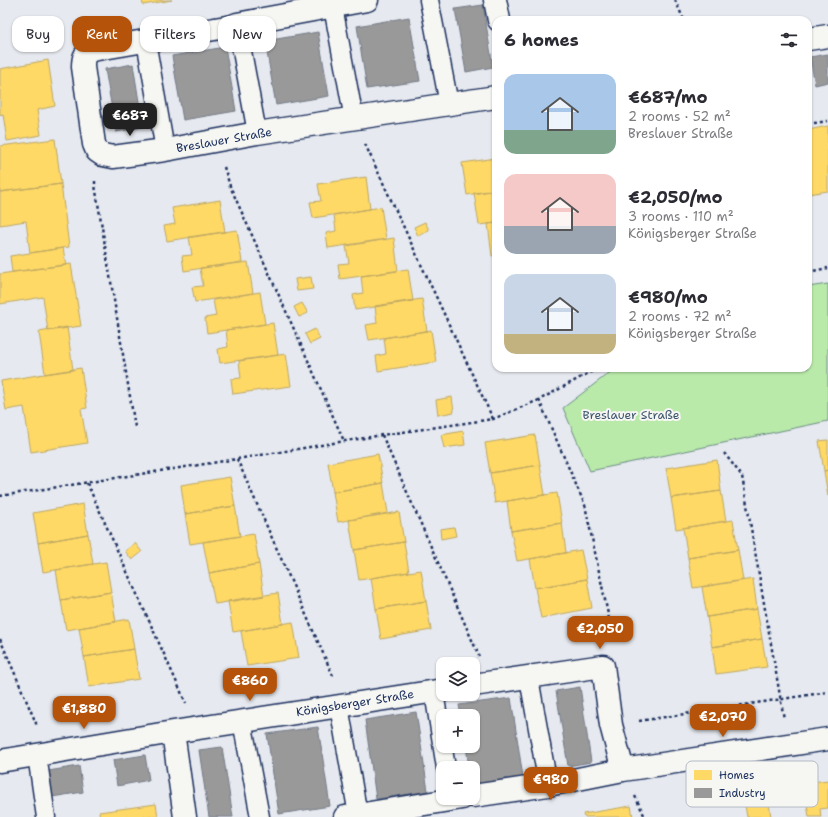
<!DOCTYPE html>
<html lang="en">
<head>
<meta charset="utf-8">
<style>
	body { margin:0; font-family:"Shantell Sans",sans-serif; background:#f2f2f3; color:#2b2b33; height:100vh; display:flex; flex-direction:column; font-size:15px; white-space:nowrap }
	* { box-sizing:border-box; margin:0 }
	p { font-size:13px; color:#7c7c81 }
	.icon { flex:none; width:22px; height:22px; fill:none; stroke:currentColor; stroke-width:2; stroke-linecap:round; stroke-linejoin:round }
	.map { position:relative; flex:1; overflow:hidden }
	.sheet { position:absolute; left:492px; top:16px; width:320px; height:356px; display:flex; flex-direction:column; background:#fff; border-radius:12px; box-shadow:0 1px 3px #0004 }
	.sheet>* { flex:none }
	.top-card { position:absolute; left:12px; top:16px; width:380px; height:36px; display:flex; gap:8px }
	.controls { position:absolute; left:436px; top:657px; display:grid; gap:8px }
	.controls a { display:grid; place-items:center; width:44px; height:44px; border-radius:8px; background:#fff; box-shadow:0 1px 3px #0004; font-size:20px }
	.price { position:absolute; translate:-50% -34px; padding:0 9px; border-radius:8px; background:#b45309; color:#fff; font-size:13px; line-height:26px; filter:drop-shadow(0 1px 2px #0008) }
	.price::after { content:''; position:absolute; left:50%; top:24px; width:12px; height:9px; margin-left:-6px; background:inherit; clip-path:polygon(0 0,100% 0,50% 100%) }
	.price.active { background:#222; color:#fff }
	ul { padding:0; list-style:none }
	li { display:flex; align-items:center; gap:12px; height:100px; padding:0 12px }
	li span { display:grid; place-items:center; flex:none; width:112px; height:80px; border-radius:12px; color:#555 }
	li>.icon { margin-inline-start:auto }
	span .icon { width:48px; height:48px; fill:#fffc; stroke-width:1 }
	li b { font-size:17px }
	h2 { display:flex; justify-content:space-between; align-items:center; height:48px; padding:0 12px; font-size:17px }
	.tag { padding:0 14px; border-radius:12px; background:#fff; box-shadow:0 1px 3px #0004; font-size:14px; line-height:36px }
	.tag.active { background:#b45309; color:#fff }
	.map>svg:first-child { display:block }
</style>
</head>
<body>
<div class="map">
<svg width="828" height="817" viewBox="0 0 828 817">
	<rect width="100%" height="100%" fill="#e6e9ef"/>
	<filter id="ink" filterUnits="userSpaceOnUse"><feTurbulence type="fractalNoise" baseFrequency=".025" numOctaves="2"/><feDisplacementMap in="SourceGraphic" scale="8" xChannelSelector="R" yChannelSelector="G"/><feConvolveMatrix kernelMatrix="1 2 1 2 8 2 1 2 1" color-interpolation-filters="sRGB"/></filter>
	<g filter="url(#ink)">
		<path fill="#b9eaa9" stroke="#6a8c84" d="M828 284V421L590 471 563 408 613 370 627 368H808V287Z"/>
		<path fill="#ffd966" stroke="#bba664" d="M142 0H172L143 5Z
			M48 60 55 106 37 110 41 135 7 141 3 114 0 115V69Z
			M828 126V191L808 194V130Z
			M55 139 61 184 0 192V146Z
			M496 158V190L467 195 462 163Z
			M366 177 370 209 313 218 310 202 321 201 318 184Z
			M61 184 69 247 30 253 26 221 0 225V192Z
			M496 190V223L479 225 474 193Z
			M220 200 225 232 167 241 164 226 175 224 172 208Z
			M381 207 386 239 328 248 326 233 336 231 334 215Z
			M425 222 429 230 418 236 414 227Z
			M496 223V255L492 256 488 224Z
			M237 230 242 262 184 271 182 256 192 255 189 237Z
			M394 238 398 271 340 279 338 264 349 263 346 246Z
			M63 248 66 265 12 272 10 256Z
			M248 262 253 293 195 302 192 287 203 286 200 268Z
			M71 264 81 326 48 331 43 297 0 304V274Z
			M408 269 413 301 355 310 353 295 363 293 361 276Z
			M311 277 313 289 297 291 295 279Z
			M260 292 265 324 207 333 205 318 216 316 213 300Z
			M422 299 427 331 369 340 366 325 377 323 375 306Z
			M302 303 308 313 299 317 294 307Z
			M273 323 278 355 220 363 218 349 228 347 226 330Z
			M67 327 73 370 45 374 39 332Z
			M315 329 320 339 310 344 305 334Z
			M431 330 436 362 378 371 376 356 386 354 384 338Z
			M286 354 291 386 233 394 231 379 241 378 239 361Z
			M81 368 87 408 81 409 87 443 31 452 24 407 6 410 1 381Z
			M452 397 454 412 438 415 436 400Z
			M463 431 465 445 444 448 441 435Z
			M535 435 540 465 490 473 485 443Z
			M828 440V470L824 471 819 441Z
			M378 454 383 483 333 492 328 463Z
			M717 460 721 491 671 498 666 468Z
			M540 465 545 495 495 503 490 473Z
			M828 470V496L824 471Z
			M230 477 235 506 185 514 181 485Z
			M383 483 388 513 338 522 333 492Z
			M721 491 726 521 676 529 671 498Z
			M557 493 562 523 511 531 507 501Z
			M83 504 88 534 38 543 33 513Z
			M235 506 240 536 190 544 185 514Z
			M399 512 404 542 354 550 349 520Z
			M733 520 738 550 688 558 683 528Z
			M562 523 566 553 517 561 511 531Z
			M454 527 456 536 441 539 440 529Z
			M88 534 93 564 43 572 38 543Z
			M254 534 259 564 209 573 203 542Z
			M404 542 409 572 359 580 354 550Z
			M135 543 142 552 132 560 125 551Z
			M581 550 587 579 535 588 530 559Z
			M738 550 743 580 693 588 688 558Z
			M106 562 111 592 61 600 56 570Z
			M259 564 264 596 215 604 209 573Z
			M421 570 426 601 376 609 371 578Z
			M587 579 592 608 541 618 535 588Z
			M753 579 757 609 707 617 702 587Z
			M111 592 116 622 66 630 61 600Z
			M278 593 283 624 233 632 228 601Z
			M426 601 431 630 381 639 376 609Z
			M757 609 762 639 712 647 707 617Z
			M129 619 134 649 84 657 79 628Z
			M293 622 299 658 247 666 241 631Z
			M762 639 767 667 716 674 712 647Z
			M134 649 139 679 89 687 84 657Z
			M828 780V808L820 809 821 817H809L804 783Z
			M767 790 771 817H747L743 793Z
			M156 804 158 817H100L99 812Z
			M631 806 633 817H584L583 814Z"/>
		<path fill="#999" stroke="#737987" d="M483 5 493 67 466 72 455 9Z
			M409 17 420 81 367 89 357 26Z
			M318 32 329 96 276 105 265 41Z
			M225 47 236 111 183 120 172 56Z
			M828 54V82L815 85 810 57Z
			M133 64 143 127 116 132 105 69Z
			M580 687 591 762 568 766 556 691Z
			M511 698 523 777 473 784V768H469L466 746H473V716H461L459 705Z
			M416 712 428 791 376 799 365 720Z
			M318 727 330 806 279 814 267 734Z
			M222 747 233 817H209L199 750Z
			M145 755 149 780 117 786 113 760Z
			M79 766 83 792 52 797 48 771Z"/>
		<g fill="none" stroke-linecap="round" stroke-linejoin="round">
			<defs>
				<path id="lane" d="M429 0 449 104
					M333 7 354 119
					M237 24 257 133
					M146 41 165 150
					M529 678 548 785
					M434 692 446 768
					M339 706 358 815
					M242 721 260 817
					M37 755 46 817"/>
				<path id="street" d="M367 0 237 24 232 26 92 50C84 54 83 58 83 67L94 144 97 151 103 155 113 157 165 150 257 133 496 97
					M495 0 499 20
					M808 39 828 36
					M473 685 603 666 611 725 623 770
					M0 761 173 732
					M473 796 548 785 623 770 828 739
					M185 817 173 732 443 690
					M345 817 462 798"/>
			</defs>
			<use href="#lane" stroke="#1b2f5e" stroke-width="21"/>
			<use href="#street" stroke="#1b2f5e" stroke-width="25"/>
			<path stroke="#1b2f5e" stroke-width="2.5" stroke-dasharray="3 3" stroke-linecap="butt" d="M675 0 684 20
				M808 124 828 121
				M365 144 493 419
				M224 167 230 186 344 441
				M95 181V185L135 427
				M808 272 828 268
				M539 400 585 505 609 619 606 639
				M382 435 479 656
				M724 453 742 476 784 719
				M237 459 334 678
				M87 483 186 703
				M0 496 237 459 382 435 493 419 539 400 598 368
				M0 639 36 723V727
				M639 721 828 692
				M635 796 645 817"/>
			<use href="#lane" stroke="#f6f6f2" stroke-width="18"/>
			<use href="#street" stroke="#f6f6f2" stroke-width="22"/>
		</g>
	</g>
	<g text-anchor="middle" stroke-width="4" stroke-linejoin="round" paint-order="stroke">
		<g font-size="12" fill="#1b2f5e" stroke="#f6f6f2">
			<text transform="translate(224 140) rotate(-10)" y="4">Breslauer Straße</text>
			<text transform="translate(355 703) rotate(-9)" y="4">Königsberger Straße</text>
		</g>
		<g font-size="12" fill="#3b546d" stroke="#f6f6f2">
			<text x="631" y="419">Breslauer Straße</text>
		</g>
	</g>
	<rect x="686" y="761" width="132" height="46" rx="6" fill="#f6f6f2" stroke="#b4bac6" stroke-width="1"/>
	<rect x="694" y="770" width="18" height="10" fill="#ffd966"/>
	<rect x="694" y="788" width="18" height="10" fill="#999"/>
	<g font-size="11" fill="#1b2f5e">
		<text x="719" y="779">Homes</text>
		<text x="719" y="797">Industry</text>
	</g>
</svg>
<div class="controls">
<a><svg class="icon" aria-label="layers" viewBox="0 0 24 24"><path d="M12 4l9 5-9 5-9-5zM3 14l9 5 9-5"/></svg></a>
<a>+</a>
<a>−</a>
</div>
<b class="price active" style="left:130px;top:137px">€687</b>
<b class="price" style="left:600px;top:650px">€2,050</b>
<b class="price" style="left:250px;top:702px">€860</b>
<b class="price" style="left:84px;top:730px">€1,880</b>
<b class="price" style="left:723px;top:738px">€2,070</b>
<b class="price" style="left:551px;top:801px">€980</b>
<div class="top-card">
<a class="tag">Buy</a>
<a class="tag active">Rent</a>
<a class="tag">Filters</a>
<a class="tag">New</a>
</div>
<section class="sheet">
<h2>6 homes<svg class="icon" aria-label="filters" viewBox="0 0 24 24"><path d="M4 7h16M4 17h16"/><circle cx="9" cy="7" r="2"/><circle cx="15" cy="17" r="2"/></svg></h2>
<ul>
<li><span style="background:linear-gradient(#a9c7e8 70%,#7fa58c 0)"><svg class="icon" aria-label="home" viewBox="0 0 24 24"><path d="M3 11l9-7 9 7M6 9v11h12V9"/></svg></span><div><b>€687/mo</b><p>2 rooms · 52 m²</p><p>Breslauer Straße</p></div></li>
<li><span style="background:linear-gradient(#f6c9c9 65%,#9aa5b1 0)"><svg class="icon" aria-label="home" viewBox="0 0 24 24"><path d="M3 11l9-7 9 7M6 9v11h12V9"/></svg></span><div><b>€2,050/mo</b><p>3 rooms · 110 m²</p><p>Königsberger Straße</p></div></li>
<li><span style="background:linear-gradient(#c9d6e8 75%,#c2b280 0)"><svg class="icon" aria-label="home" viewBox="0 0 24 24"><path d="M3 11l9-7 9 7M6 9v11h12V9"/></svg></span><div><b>€980/mo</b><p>2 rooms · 72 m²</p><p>Königsberger Straße</p></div></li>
</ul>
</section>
</div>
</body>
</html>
